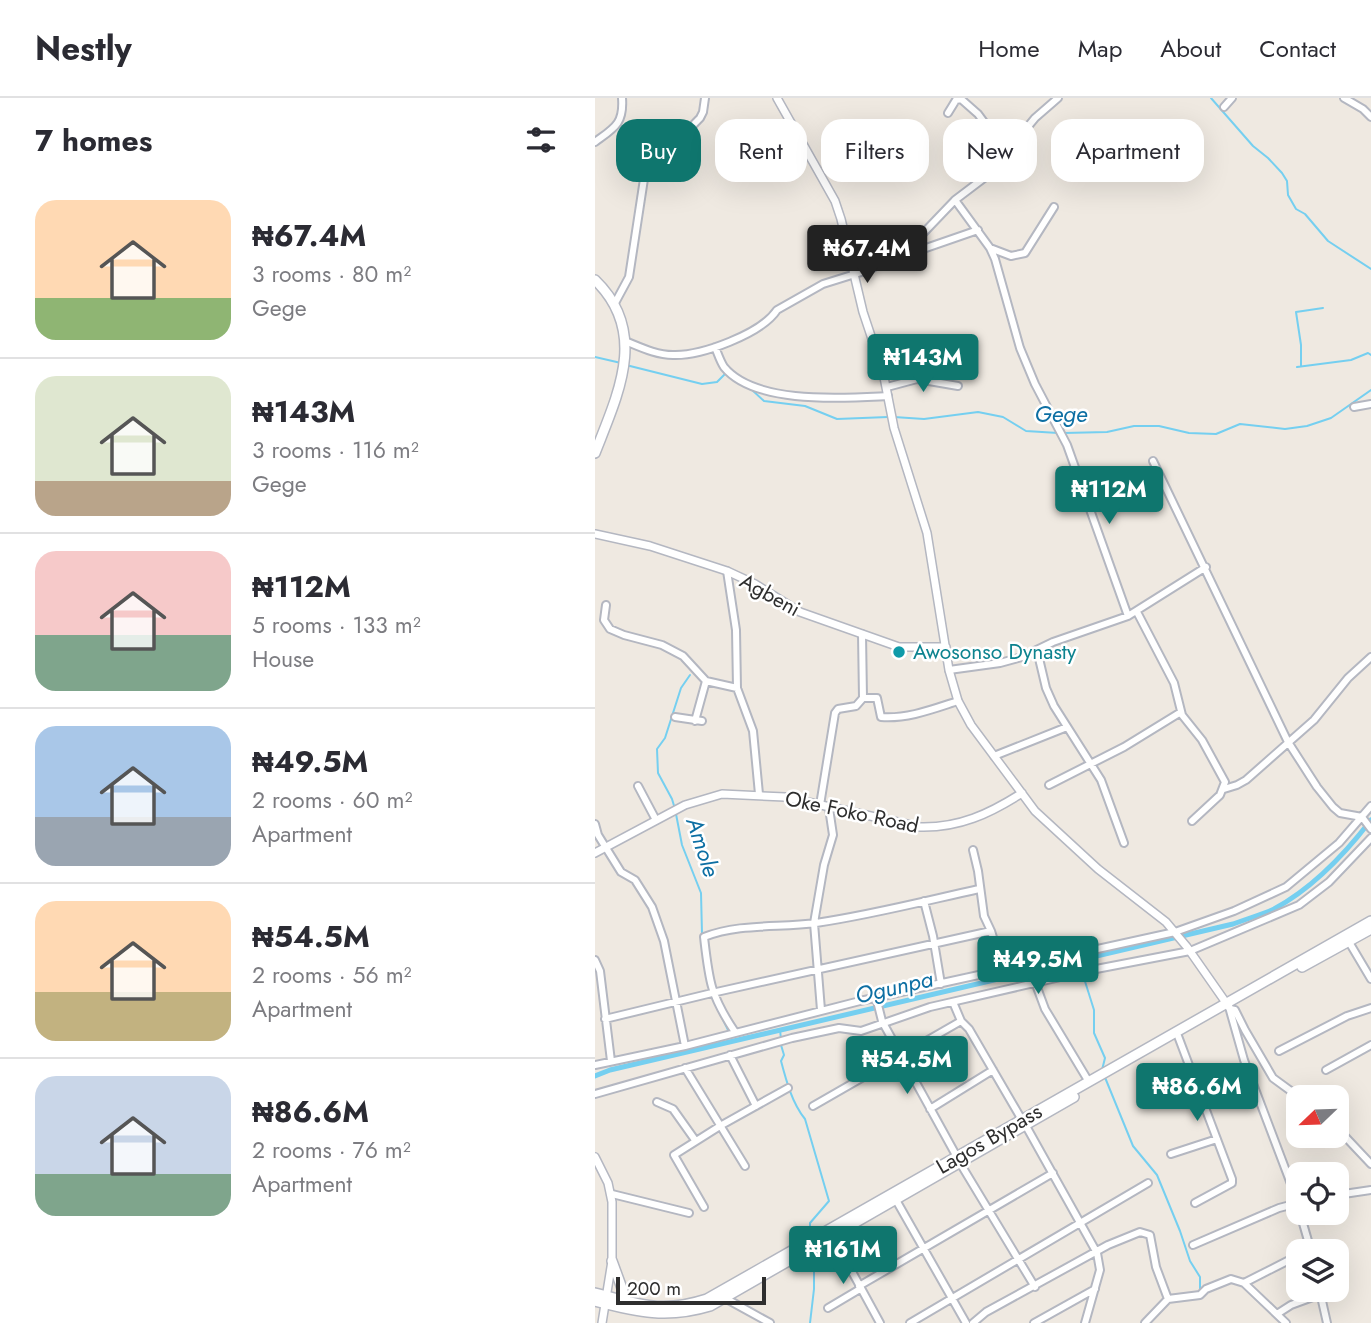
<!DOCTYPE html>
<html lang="en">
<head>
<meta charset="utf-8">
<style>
	body { margin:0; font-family:Jost,sans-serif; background:#f2f2f3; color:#2b2b33; height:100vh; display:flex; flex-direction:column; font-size:26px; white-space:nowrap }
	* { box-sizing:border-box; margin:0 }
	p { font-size:23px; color:#7c7c81 }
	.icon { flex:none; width:38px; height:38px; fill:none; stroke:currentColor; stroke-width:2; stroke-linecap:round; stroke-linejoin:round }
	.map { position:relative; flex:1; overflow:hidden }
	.panel { display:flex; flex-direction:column; background:#fff; width:595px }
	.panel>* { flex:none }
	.guide { position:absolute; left:21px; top:21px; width:649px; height:63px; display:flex; gap:14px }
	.needle { width:46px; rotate:247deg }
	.buttons { position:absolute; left:691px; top:987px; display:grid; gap:14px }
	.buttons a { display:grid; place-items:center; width:63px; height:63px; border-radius:14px; background:#fff; box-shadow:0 7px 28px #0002; font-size:35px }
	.scale { position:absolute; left:21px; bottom:18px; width:150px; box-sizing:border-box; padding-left:7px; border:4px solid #2e2e2e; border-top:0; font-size:19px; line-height:24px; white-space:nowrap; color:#2e2e2e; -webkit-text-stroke:5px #fff; paint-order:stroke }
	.price { position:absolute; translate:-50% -60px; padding:0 16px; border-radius:7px; background:#0f766e; color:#fff; font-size:23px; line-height:46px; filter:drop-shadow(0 2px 4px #0008) }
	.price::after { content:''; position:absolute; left:50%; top:42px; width:21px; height:16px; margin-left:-10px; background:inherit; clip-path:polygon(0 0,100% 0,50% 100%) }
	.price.active { background:#222; color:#fff }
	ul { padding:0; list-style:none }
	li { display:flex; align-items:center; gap:21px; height:175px; padding:0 35px }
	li+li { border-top:2px solid #e1e1e2 }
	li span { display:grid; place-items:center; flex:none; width:196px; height:140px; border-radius:21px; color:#555 }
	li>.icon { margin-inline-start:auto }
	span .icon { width:84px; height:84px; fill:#fffc; stroke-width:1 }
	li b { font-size:30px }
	h2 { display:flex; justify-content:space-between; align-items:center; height:84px; padding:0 35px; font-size:30px }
	.tag { padding:0 24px; border-radius:21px; background:#fff; box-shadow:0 7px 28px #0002; font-size:24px; line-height:63px }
	.tag.active { background:#0f766e; color:#fff }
	header { display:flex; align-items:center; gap:42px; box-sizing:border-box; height:98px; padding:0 35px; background:#fff; border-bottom:2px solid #e1e1e2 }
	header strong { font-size:33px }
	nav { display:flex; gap:38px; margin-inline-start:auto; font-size:24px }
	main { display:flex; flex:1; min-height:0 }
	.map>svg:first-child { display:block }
</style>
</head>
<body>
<header>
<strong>Nestly</strong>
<nav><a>Home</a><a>Map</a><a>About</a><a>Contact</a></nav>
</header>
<main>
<section class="panel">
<h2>7 homes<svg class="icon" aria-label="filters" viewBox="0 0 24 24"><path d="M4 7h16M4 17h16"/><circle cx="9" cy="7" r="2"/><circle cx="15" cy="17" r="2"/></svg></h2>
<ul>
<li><span style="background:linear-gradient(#ffd9b3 70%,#8fb573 0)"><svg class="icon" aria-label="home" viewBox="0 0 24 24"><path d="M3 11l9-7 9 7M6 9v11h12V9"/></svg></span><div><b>₦67.4M</b><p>3 rooms · 80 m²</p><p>Gege</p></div></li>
<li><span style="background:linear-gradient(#dfe7d0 75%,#b9a48a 0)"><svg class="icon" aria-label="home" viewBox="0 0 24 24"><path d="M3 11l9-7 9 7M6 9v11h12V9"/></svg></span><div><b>₦143M</b><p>3 rooms · 116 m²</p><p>Gege</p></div></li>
<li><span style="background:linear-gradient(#f6c9c9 60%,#7fa58c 0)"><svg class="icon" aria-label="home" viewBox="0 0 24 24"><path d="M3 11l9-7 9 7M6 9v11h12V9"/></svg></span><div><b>₦112M</b><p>5 rooms · 133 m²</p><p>House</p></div></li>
<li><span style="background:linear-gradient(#a9c7e8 65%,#9aa5b1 0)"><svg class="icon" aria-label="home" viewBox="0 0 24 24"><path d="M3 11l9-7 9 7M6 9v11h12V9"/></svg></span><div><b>₦49.5M</b><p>2 rooms · 60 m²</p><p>Apartment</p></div></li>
<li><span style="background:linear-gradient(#ffd9b3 65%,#c2b280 0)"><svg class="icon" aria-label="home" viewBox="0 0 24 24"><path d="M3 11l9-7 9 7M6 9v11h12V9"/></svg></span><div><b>₦54.5M</b><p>2 rooms · 56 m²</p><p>Apartment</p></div></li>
<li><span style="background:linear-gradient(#c9d6e8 70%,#7fa58c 0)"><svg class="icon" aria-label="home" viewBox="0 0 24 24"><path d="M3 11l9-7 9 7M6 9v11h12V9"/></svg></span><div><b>₦86.6M</b><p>2 rooms · 76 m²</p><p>Apartment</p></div></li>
</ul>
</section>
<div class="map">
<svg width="776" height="1225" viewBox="0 0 776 1225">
	<rect width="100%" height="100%" fill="#efe9e1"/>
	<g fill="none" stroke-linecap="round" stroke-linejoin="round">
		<path stroke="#75cff0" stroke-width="2" d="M616 0 658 48 673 60 687 75 692 83 693 97 701 111 710 116 733 143 776 171
			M0 259 26 265
			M31 267 107 286 122 284 131 275
			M706 268V247L701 214 728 210
			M702 269 756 262 773 255 776 257
			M156 291 169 303 210 308 242 321 293 319
			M299 319 329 321 383 314 408 319 431 333 463 335
			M469 335 512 334 539 328H564L594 335 621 336 645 326 690 331 712 328 736 320 776 292
			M80 711 77 701 63 675 62 651 70 640 86 590 95 577
			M81 716 87 747 106 795 107 836
			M484 862 486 872
			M488 877 499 912V935L510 960 507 972
			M116 897 135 936
			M185 932 186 941
			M186 947 189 957 186 963C191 982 197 1005 210 1021L234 1103 215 1125V1131
			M509 977 538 1048 562 1077 585 1133 595 1163 605 1179V1192
			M215 1225 219 1191V1154"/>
		<path stroke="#75cff0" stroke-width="5" d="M0 978 15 972 638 826C651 821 666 817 679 811 718 790 750 756 776 722"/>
		<defs>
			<path id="minor" d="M749 0 768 11 776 19
				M629 9 637 0
				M353 15 361 2 366 1 383 16 400 39 415 51
				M0 44C19 30 29 26 27 0
				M360 102 395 150 400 161 425 250 440 286 472 347 533 518
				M395 150 416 158 430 155 459 109
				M302 160 383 132
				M20 205 34 179 49 81 55 71 105 20 108 14 110 0
				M30 243C45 249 61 257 78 257 106 258 166 236 182 212L228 186 276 171 315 149 360 102 393 77 440 20 463 0
				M120 249C123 256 125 263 129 269 160 307 249 300 293 298
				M292 289 322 281 363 288
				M759 309 776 306
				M558 363 693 644 722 689 738 709 745 715 767 719 776 731
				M132 473 141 532 142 590 158 633 164 696
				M11 507 9 522 15 531 29 537 67 547 88 558 111 583 142 590
				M542 514 579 585 587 617 607 642 630 684 625 697 597 723
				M267 536 268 600
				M442 552 451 590 459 608 506 682 529 745
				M354 572 405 565 427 559 458 544 533 518 611 469
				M80 619 107 623
				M100 623 111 583
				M399 658 472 629
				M454 687 529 649 586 614
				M43 688 61 722
				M629 691 642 687 651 682 719 622 753 580 776 559
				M225 707 240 615 243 611 261 608 268 600H282L286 619C313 621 338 611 363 603
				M0 726 3 737 26 774 40 782 57 809 69 843 90 948
				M378 752 383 773 389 818 396 833 408 872
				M329 803 338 838 346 886
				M754 844 776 881
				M0 862 5 873 16 963
				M440 884 450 911 494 984
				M281 899 287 923 362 1059
				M358 904 366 923
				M634 909 649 962 704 1107
				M635 911 640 912 650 932 678 980 704 999
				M226 912 219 825 229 767 238 737 234 710
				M10 921 117 895 396 833
				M140 934C115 897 114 882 109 839 145 825 184 830 221 825 276 817 330 803 384 791
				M583 938 637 1081V1085L600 1105
				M684 953 752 918 776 910
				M135 957 161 1008
				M0 967 90 948 265 903 580 834 639 813 691 789 744 745 776 708
				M90 970 150 1068
				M731 972 776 947
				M0 996 197 940 244 930 266 933 335 909 496 872 595 853 704 807 734 784 776 740
				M62 1004 78 1011 100 1042
				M218 1008 366 923 374 931 427 1022
				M335 1011 398 972
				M431 1028 502 1155 505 1172 490 1225
				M742 1030 776 1066
				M576 1056 622 1041
				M365 1065 440 1189
				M17 1096 94 1115
				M742 1097 776 1092
				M301 1102 371 1225
				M109 1109 79 1057 125 1028 193 990
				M705 1115 716 1153
				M237 1137 285 1225
				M598 1147 684 1110 703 1105
				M649 1185 704 1157
				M264 1188 458 1075
				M725 1194 732 1225
				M128 1199 175 1225
				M233 1210 265 1191
				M682 1216 696 1207 726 1196
				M315 1225 553 1085
				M378 1225 391 1214 513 1147 545 1134 555 1137 561 1169 573 1201
				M439 1225 500 1191
				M550 1225 573 1201 605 1197 611 1191 636 1181 649 1185 691 1225"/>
			<path id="tertiary" d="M182 0 240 103 246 121 268 214 288 274 299 330 332 435 354 572 363 603 376 627 440 713 503 771 571 824 592 849 634 909
				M0 436 55 448 132 473 160 486 205 514 304 549H351
				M0 755 90 707 127 696 190 699 325 729C364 730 394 716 427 695
				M0 1059 13 1085 17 1104V1163L7 1225"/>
			<path id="secondary" d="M0 182C54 234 23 296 0 355
				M707 869 776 831
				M17 1163 32 1204
				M0 1195C44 1206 66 1216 112 1201L776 823
				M0 1203C43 1214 72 1221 115 1208L479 999"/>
		</defs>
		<use href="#minor" stroke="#b4b7c1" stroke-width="10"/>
		<use href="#tertiary" stroke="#b4b7c1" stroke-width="10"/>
		<use href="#secondary" stroke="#b4b7c1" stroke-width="12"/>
		<use href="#minor" stroke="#fff" stroke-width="6"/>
		<use href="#tertiary" stroke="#fff" stroke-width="7"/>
		<use href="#secondary" stroke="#fff" stroke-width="9"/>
	</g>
	<circle fill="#0f9aa8" stroke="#fff" stroke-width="2.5" cx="304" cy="554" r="7"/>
	<g text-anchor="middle" stroke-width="5" stroke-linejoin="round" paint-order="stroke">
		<g font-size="21" fill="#2e2e2e" stroke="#fff">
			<text transform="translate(175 497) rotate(29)" y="7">Agbeni</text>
			<text transform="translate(257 714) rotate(12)" y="7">Oke Foko Road</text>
			<text transform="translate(394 1041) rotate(-30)" y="7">Lagos Bypass</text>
		</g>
		<g font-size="21" fill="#0d838f" stroke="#fff" text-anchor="start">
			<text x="318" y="561">Awosonso Dynasty</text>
		</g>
		<g font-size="23" font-style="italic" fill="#0d6fa3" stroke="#fff">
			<text x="466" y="324">Gege</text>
			<text transform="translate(108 749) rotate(72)" y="8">Amole</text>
			<text transform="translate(299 889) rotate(-13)" y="8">Ogunpa</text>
		</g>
	</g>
</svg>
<div class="buttons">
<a><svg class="needle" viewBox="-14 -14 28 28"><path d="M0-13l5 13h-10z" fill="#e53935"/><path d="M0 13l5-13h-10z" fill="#7c7c81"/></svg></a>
<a><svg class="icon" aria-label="locate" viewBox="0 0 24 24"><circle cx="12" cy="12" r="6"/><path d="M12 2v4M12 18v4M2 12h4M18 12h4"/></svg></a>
<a><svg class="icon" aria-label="layers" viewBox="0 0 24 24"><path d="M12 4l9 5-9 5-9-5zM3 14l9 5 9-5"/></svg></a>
</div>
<div class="scale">200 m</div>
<b class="price active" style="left:272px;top:187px">₦67.4M</b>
<b class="price" style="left:328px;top:296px">₦143M</b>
<b class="price" style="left:514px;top:428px">₦112M</b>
<b class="price" style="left:443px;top:898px">₦49.5M</b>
<b class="price" style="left:312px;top:998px">₦54.5M</b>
<b class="price" style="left:602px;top:1025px">₦86.6M</b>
<b class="price" style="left:248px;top:1188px">₦161M</b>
<div class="guide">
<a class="tag active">Buy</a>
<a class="tag">Rent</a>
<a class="tag">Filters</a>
<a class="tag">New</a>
<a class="tag">Apartment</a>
</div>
</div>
</main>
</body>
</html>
